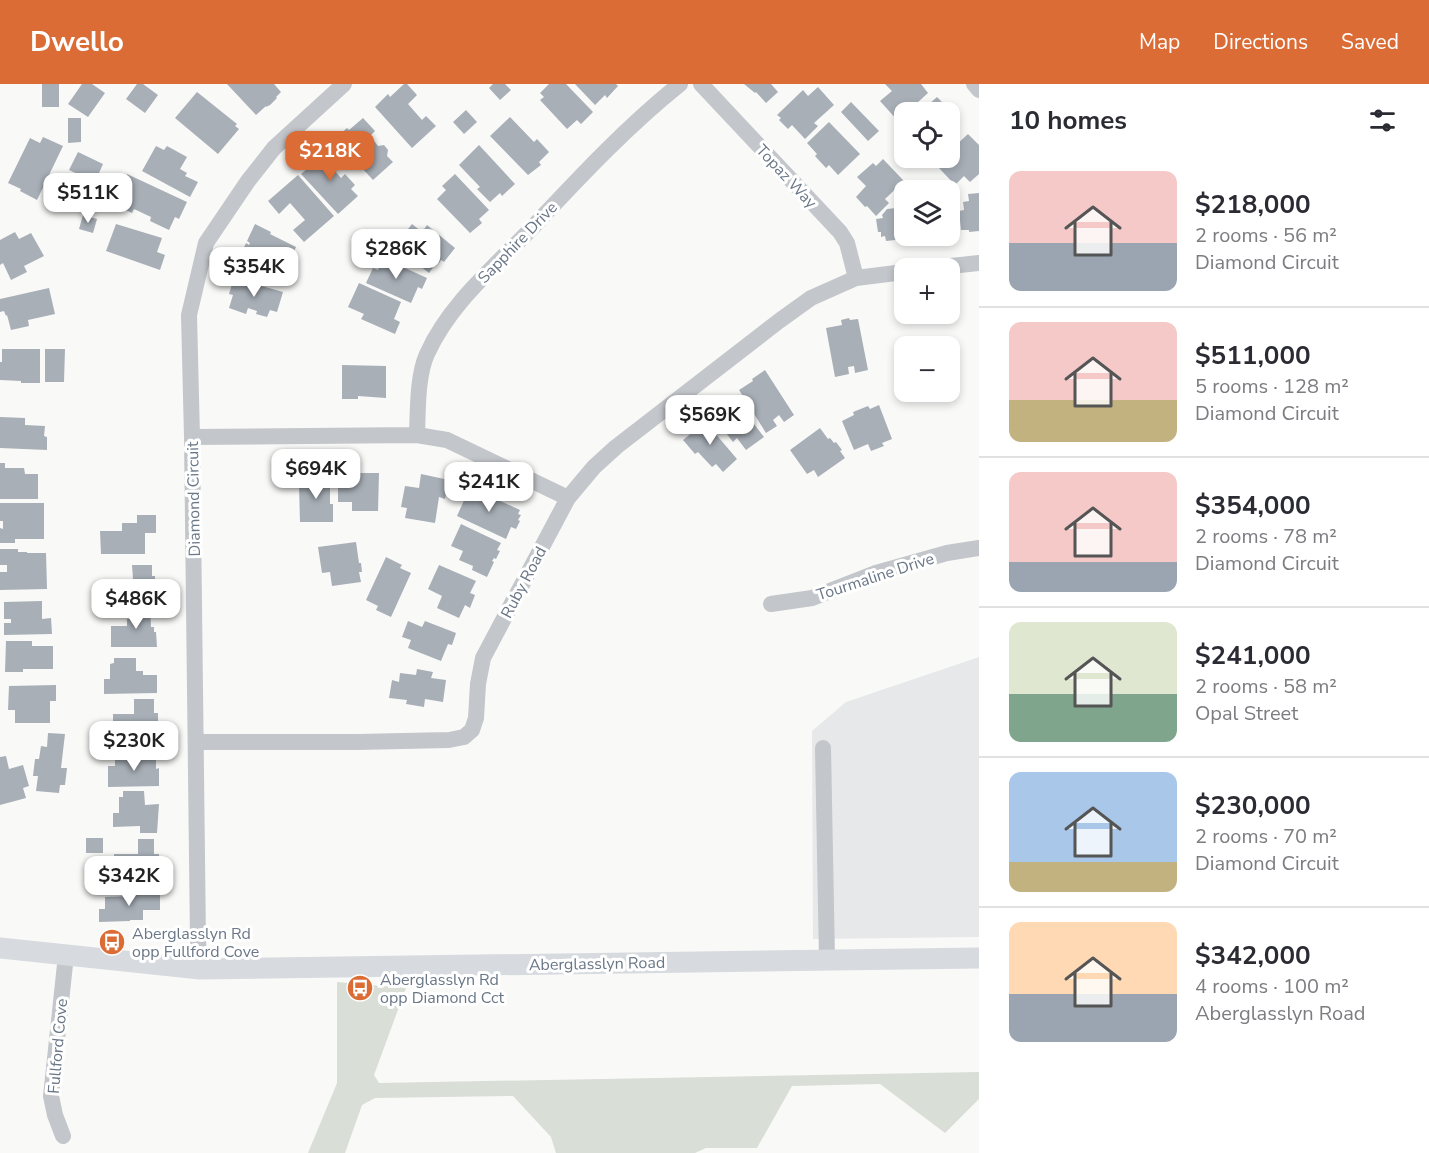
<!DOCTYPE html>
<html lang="en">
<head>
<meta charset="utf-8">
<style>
	body { margin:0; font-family:"Nunito Sans",sans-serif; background:#f2f2f3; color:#2b2b33; height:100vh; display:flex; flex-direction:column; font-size:22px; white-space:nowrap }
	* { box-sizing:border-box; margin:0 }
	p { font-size:20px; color:#7c7c81 }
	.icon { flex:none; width:33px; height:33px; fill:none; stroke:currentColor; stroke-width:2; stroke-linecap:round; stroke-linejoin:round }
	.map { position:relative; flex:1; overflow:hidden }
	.sheet { display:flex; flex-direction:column; background:#fff; width:450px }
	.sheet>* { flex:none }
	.fabs { position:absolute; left:894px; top:18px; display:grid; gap:12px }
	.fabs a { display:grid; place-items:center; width:66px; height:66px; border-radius:12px; background:#fff; box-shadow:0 3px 9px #0003; font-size:30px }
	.price { position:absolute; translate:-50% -51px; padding:0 14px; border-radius:12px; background:#fff; color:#222; font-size:20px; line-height:39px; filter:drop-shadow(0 2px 3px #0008) }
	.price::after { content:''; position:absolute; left:50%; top:36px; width:18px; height:14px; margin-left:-9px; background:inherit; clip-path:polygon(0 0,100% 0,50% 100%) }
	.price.active { background:#dc6c35; color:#fff }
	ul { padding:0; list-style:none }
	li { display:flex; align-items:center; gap:18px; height:150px; padding:0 30px }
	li+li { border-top:2px solid #e1e1e2 }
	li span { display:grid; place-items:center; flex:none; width:168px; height:120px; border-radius:12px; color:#555 }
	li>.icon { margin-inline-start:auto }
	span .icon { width:72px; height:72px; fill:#fffc; stroke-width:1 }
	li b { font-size:26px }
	h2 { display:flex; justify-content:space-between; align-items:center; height:72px; padding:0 30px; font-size:26px }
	header { display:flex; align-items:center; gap:36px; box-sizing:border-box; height:84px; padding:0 30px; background:#dc6c35; color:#fff }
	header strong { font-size:28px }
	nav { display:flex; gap:33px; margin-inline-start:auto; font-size:21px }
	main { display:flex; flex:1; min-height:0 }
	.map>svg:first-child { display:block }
</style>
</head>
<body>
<header>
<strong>Dwello</strong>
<nav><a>Map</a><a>Directions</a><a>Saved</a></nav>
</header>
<main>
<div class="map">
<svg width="979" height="1069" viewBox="0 0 979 1069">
	<rect width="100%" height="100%" fill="#f9f9f8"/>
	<path fill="#e7e8e9" d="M979 573V853L813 855 812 647 846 618Z"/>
	<path fill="#d9ded7" d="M337 898 406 904 374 991 379 999 979 988V1015L945 1049 880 1000 792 1002 757 1064H706L695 1069H556L551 1053 513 1012 375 1014 362 1021 345 1069H308L337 999Z"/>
	<path fill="#a8afb7" d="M42 0H59V23H42Z
		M82 0H92L105 9 88 33 68 20Z
		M137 0H143L158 11 145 29 126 15Z
		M227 0H274L281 8 276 13 277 14 270 21 266 23V22L256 31Z
		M404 0H407L417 11 408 20 422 36 426 32 436 42 412 64 375 23 388 10 390 13Z
		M493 0H505L511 6 500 16 489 4Z
		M549 0H566L593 28 581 40 577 36 567 45 540 16 544 13 540 9Z
		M575 0H616L618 2 607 14 605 11 595 21Z
		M744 0H771L778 8 766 19 756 8 755 9Z
		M885 0H921L928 9 907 28H904V31L898 37 880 17 892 7Z
		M818 3 834 21 814 39 818 42 805 55 792 41 788 45 779 36 781 34 777 31 803 6 808 12Z
		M197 8 237 40 235 42 239 45 218 70 175 34Z
		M937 13 949 25 948 26 953 31 951 33 960 43 950 53V28H920Z
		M851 18 879 47 868 57 841 28Z
		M466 26 477 38 464 50 453 38Z
		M510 33 534 58 537 55 549 68 539 78 541 81 528 91 490 52Z
		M68 34H81V58L68 59Z
		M363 34 375 47 370 52 378 62 384 61 388 66 387 72 393 78 373 96 335 55 347 44 349 46Z
		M829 38 860 70 838 91 829 81 826 84 815 72 817 70 807 59Z
		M968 50 979 61V90L970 98 964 92 955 101 939 84 958 66 955 62Z
		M43 53 63 62 37 116 20 107 21 105 8 99 30 54 40 59Z
		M479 61 515 100 502 112 500 109 490 118 477 105 480 103 459 81Z
		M156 62 164 66 167 62 187 73 180 85 187 89 185 92 198 98 190 113 142 87Z
		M325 66 338 80 333 85 341 94 345 90 355 101 351 105 358 112 338 130 301 90 312 81 309 78Z
		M78 68 103 80 95 98 69 86Z
		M883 75 904 97 885 115 889 119 876 132 867 122 865 123 856 113 866 102 857 93 873 79 876 82Z
		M127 90 187 118 179 135 175 133 169 146 150 137 151 133 134 125 132 129 113 120Z
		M455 90 489 126 479 135 482 139 470 149 437 115 446 106 442 102Z
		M298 91 334 132 304 158 293 146 305 136 290 119 279 130 268 117Z
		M979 109V147L969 148V146H961L959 127 964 126 963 118 969 117 968 110Z
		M904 111 905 155 886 157 885 152 881 153V148H878L876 135 883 134 882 131 887 125 896 124 895 117 902 116V112Z
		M83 131 97 135 93 149 79 145Z
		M116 140 162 154 157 168 165 171 160 186 106 167Z
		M255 140 271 148 270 150 296 163 286 184 268 175 263 185 242 176 245 169 242 168 246 159 249 161 250 159 247 157Z
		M412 140 422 148 427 141 455 164 444 178 441 176 439 179 437 178 429 189 415 178 418 175 398 158Z
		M15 148 19 155 31 149 44 172 24 182 27 188 11 196 3 179 0 181V156Z
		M383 174 427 194 422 205 418 203 411 219 366 199 373 184 378 186Z
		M234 194 283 208 277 228 270 226 267 233 256 230 257 227 248 224 246 230 229 224 233 211 229 210Z
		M359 199 401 218 394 235 400 238 395 250 361 235 364 230 348 223Z
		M49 204 55 230 28 236 29 242 11 246 7 231 6 232 4 227 0 228V215Z
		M849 234 850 236 858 235 868 286 855 289 854 282 848 283 849 290 835 293 826 244 842 241 841 236Z
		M955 258 960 276H958L959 282H957L959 296 950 297V262H938V261Z
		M2 265H40V299H21V297L0 296V278H2Z
		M45 265H65L64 298H45Z
		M342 281 386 282V314L358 312V315H342Z
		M765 286 794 331 784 338 779 331 773 336 777 342 766 349 739 306 753 297 752 295Z
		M734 314 764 353 746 366 737 354 733 358 710 328 722 319 723 322Z
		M879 321 892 355 882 359 884 362 871 367 868 360 854 366 842 337 854 331 853 328 868 322 870 325Z
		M0 333 25 334V341L45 342 44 352 47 353V366L0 364Z
		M702 334 737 375 723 388 716 380 712 383 698 368 695 370 683 356 694 347 691 344Z
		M820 344 828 355 830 354 834 359 836 358 842 366 840 367 845 374 818 393 814 386 807 390 790 366Z
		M0 379H5V384H24L25 390H38V415H0Z
		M348 387H358V389H379L378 427H352V418H338V389H349Z
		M314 389H330V420H333V438H300L299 401H314Z
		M421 390 449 396 445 415 439 413 435 439 405 434 407 424 401 423 405 402 419 404Z
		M470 403 520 426 518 430 521 431 518 436 520 437 516 445 511 443 506 455 457 432Z
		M0 419H44V455H15V459H0V444L3 445V437H0Z
		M137 431H156V449H145V470H101L100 447H122V439H137Z
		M461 440 501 459 497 466 500 467 496 475 494 474 492 477 494 478 487 493 472 486 473 482 459 476 463 467 451 462Z
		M356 458 359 479H361L362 488H359L361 498 332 502 330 488 322 489 318 463Z
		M0 465H18V468H27V469H46L47 505 0 506V488H7V481H0Z
		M386 473 402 481 400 484 411 489 391 533 376 526 378 522 366 516Z
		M132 481H152V492H155V515L107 516 106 496 133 495Z
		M439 481 476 497 470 509 475 511 470 524 465 521 459 534 437 524 442 512 428 505Z
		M42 517V535L51 534 52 550 4 551V539H11V535H4V518Z
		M132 520H150L151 543H154V548H156L157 563H111V542H127V535H132Z
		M408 537 422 543 425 537 456 549 452 561 448 560 441 577 408 564 411 556 402 553Z
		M6 557H32V562H53V585H23V588H5Z
		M114 574H136V587H143V591H157V609L104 610V595H110V580L114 579Z
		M417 585 433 588 431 594 446 596 443 618 425 615 424 623 406 620 407 616 389 614 392 596 399 598 400 589 416 591Z
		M56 601V617H50V639H15V626H8L9 602Z
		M134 615H154V629H158V642H155L156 646H153V655L113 656V630H134Z
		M48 649 65 650 61 684H67L65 701H60L59 709 36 707 38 692H33L35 675H39L41 662 47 663Z
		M138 671H156V685L159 684V702L108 703V682H115V673H127V677H138Z
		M6 672 9 685 23 681 29 702 23 704 26 714 0 721V673Z
		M123 707H144L145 721 159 720 157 749H140V742L113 743V729H119V713H123Z
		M86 754H103V769H86Z
		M138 755H154V770H159V782H156V786H155V795L115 796 114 770H138Z
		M134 809H160V826H143V836H130V837L99 838V825H105V813L135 812Z"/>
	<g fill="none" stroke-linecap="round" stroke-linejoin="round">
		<path stroke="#c3c6ca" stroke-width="16" d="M701 0 840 148 847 159 856 194
			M974 0 979 6
			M933 184 979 179
			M417 351C418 327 417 292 427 270 449 221 492 185 529 147 577 96 625 44 680 0
			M192 353 417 351 447 356 568 414
			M771 520 812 514 876 489 947 469 979 464
			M197 658H357L449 656 464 653 472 646 476 634 478 600 483 574 568 414 594 383 616 363 779 237 811 214 856 194 904 188
			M823 664 827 875
			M200 885 198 857 192 353 189 231 206 159 248 97 274 64 344 0
			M63 1052 55 1031 51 1012 66 871"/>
		<path stroke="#d7dbdf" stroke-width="21" d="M0 864 200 885 979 874"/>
	</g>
	<defs>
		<symbol id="bus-disc" viewBox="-11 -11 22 22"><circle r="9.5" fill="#dc6c35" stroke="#fff"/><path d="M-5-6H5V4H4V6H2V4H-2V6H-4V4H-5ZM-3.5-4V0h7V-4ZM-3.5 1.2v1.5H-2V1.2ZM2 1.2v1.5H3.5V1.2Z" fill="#fff"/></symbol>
	</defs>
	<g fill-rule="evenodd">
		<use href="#bus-disc" x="97" y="843" width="30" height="30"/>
		<use href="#bus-disc" x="345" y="889" width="30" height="30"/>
	</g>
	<g text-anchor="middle" stroke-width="6" stroke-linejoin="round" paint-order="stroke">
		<g font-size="16" fill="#6a7787" stroke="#fff">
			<text transform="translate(787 92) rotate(47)" y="6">Topaz Way</text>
			<text transform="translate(517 158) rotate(-46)" y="6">Sapphire Drive</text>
			<text transform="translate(193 415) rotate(-91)" y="6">Diamond Circuit</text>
			<text transform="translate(875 492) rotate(-18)" y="6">Tourmaline Drive</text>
			<text transform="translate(523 498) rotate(-62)" y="6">Ruby Road</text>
			<text transform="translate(597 879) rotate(-1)" y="6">Aberglasslyn Road</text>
			<text transform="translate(57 962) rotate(-85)" y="6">Fullford Cove</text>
		</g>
		<g font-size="16" fill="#6a7787" stroke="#fff" text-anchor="start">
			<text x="132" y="855">Aberglasslyn Rd<tspan x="132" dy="18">opp Fullford Cove</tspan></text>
			<text x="380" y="901">Aberglasslyn Rd<tspan x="380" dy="18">opp Diamond Cct</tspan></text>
		</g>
	</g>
</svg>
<div class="fabs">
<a><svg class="icon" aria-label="locate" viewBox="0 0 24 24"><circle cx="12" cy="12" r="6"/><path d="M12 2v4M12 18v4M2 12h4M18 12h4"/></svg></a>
<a><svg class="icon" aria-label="layers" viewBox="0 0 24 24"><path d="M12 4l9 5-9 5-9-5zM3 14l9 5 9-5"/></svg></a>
<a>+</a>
<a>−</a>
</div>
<b class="price active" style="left:330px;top:98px">$218K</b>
<b class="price" style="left:88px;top:140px">$511K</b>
<b class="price" style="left:396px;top:196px">$286K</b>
<b class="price" style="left:254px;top:214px">$354K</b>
<b class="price" style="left:710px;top:362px">$569K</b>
<b class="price" style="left:316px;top:416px">$694K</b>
<b class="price" style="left:489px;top:429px">$241K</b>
<b class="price" style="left:136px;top:546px">$486K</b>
<b class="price" style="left:134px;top:688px">$230K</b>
<b class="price" style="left:129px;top:823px">$342K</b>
</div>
<section class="sheet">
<h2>10 homes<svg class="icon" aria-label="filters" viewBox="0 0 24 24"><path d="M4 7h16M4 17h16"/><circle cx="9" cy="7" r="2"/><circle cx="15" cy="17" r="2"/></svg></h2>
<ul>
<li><span style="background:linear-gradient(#f6c9c9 60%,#9aa5b1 0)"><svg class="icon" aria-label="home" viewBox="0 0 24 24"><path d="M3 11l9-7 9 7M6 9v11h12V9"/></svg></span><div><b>$218,000</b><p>2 rooms · 56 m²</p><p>Diamond Circuit</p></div></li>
<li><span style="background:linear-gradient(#f6c9c9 65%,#c2b280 0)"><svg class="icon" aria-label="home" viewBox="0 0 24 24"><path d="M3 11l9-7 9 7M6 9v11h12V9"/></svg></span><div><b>$511,000</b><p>5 rooms · 128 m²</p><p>Diamond Circuit</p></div></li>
<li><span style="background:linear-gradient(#f6c9c9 75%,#9aa5b1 0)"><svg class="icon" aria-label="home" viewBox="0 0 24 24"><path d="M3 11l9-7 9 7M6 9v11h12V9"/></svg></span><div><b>$354,000</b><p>2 rooms · 78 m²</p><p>Diamond Circuit</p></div></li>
<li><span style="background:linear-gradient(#dfe7d0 60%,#7fa58c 0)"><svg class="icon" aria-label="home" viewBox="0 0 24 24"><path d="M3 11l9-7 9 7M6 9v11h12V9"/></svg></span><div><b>$241,000</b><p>2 rooms · 58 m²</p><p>Opal Street</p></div></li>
<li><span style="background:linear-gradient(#a9c7e8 75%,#c2b280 0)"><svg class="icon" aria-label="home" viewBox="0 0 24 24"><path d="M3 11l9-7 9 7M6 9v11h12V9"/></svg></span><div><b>$230,000</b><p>2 rooms · 70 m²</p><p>Diamond Circuit</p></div></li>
<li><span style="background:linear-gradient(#ffd9b3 60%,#9aa5b1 0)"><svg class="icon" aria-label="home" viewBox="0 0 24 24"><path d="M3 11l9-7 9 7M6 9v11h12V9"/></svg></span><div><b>$342,000</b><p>4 rooms · 100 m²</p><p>Aberglasslyn Road</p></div></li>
</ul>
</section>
</main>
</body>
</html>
